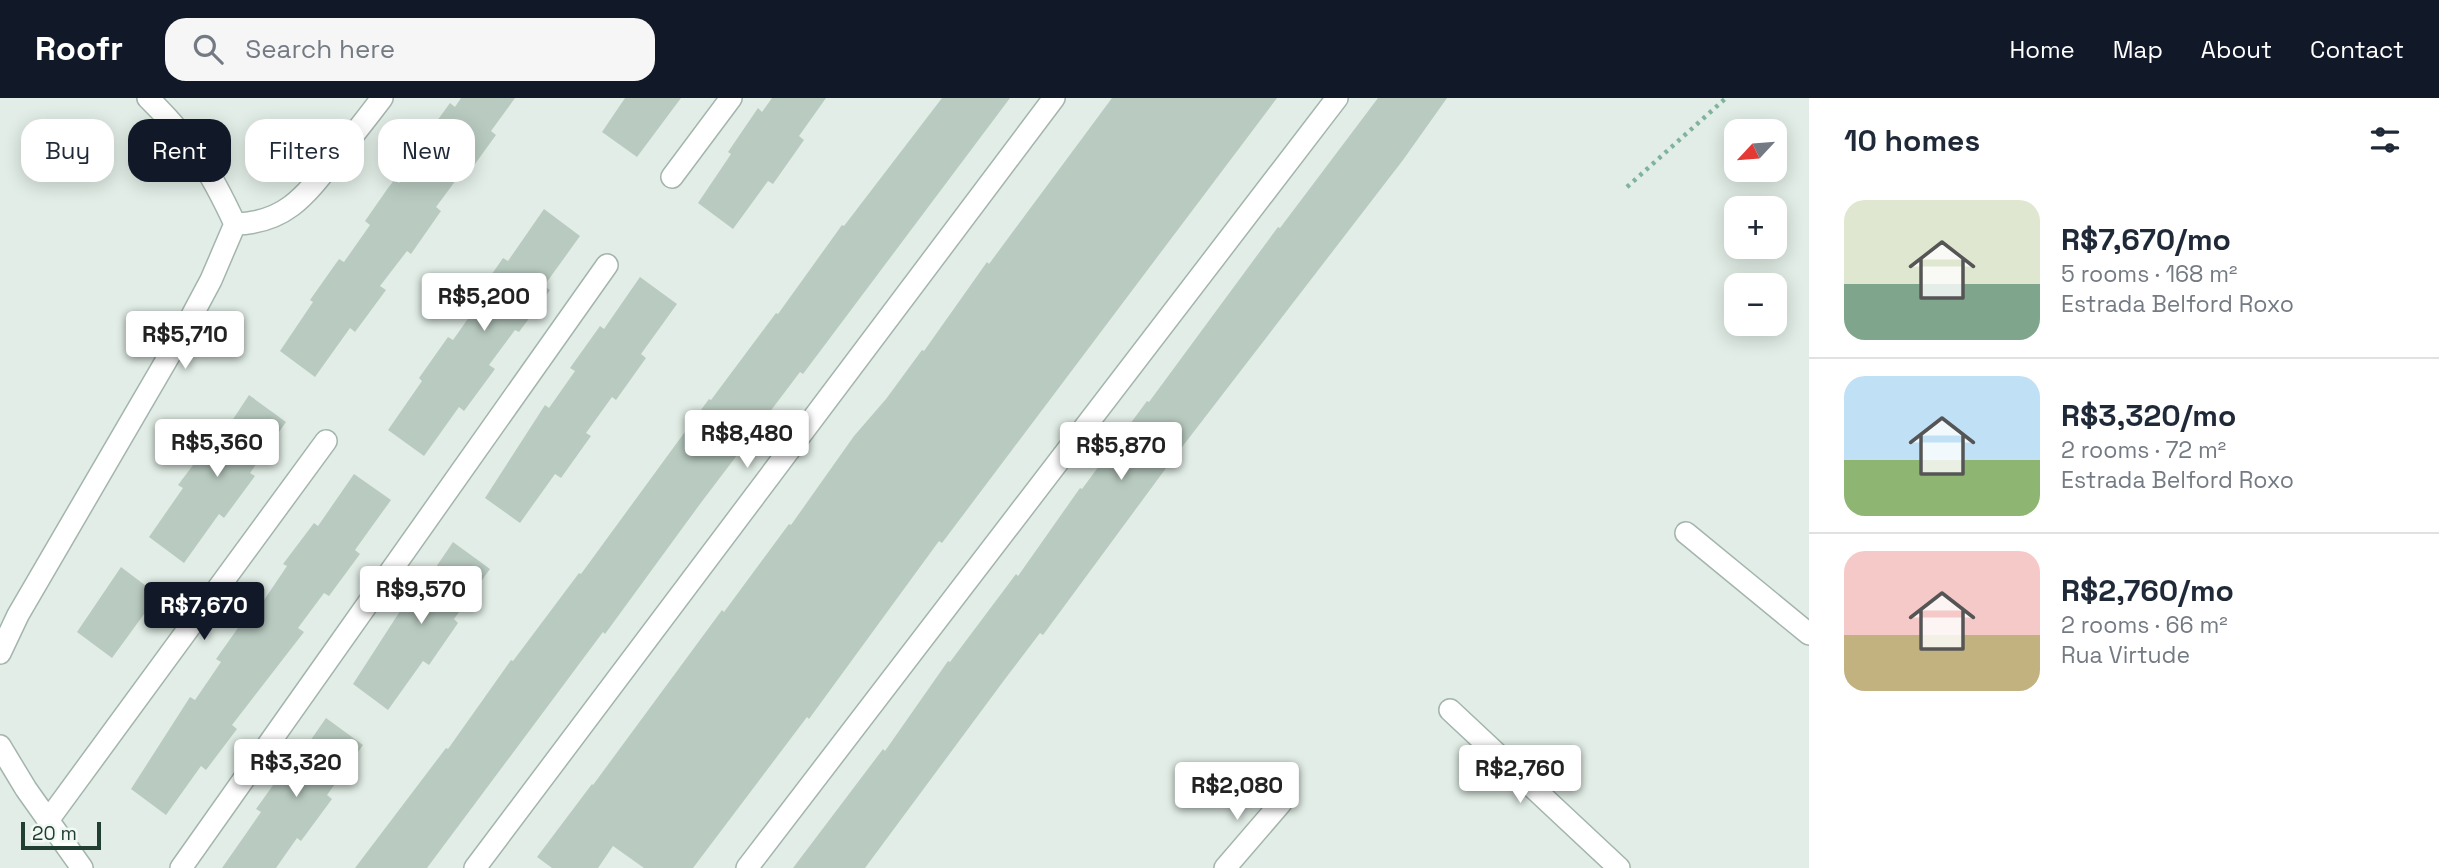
<!DOCTYPE html>
<html lang="en">
<head>
<meta charset="utf-8">
<style>
	body { margin:0; font-family:"Space Grotesk",sans-serif; background:#f6f6f7; color:#1f2937; height:100vh; display:flex; flex-direction:column; font-size:26px; white-space:nowrap }
	* { box-sizing:border-box; margin:0 }
	p { font-size:23px; color:#747a83 }
	.icon { flex:none; width:38px; height:38px; fill:none; stroke:currentColor; stroke-width:2; stroke-linecap:round; stroke-linejoin:round }
	.map { position:relative; flex:1; overflow:hidden }
	.sheet { display:flex; flex-direction:column; background:#fff; width:630px }
	.sheet>* { flex:none }
	.guide { position:absolute; left:21px; top:21px; width:665px; height:63px; display:flex; gap:14px }
	.needle { width:46px; rotate:244deg }
	.fabs { position:absolute; left:1724px; top:21px; display:grid; gap:14px }
	.fabs a { display:grid; place-items:center; width:63px; height:63px; border-radius:14px; background:#fff; box-shadow:0 4px 18px #0003; font-size:35px }
	.scale { position:absolute; left:21px; bottom:18px; width:80px; box-sizing:border-box; padding-left:7px; border:4px solid #203f32; border-top:0; font-size:19px; line-height:24px; white-space:nowrap; color:#203f32; -webkit-text-stroke:5px #f2f9f4; paint-order:stroke }
	.price { position:absolute; translate:-50% -60px; padding:0 16px; border-radius:7px; background:#fff; color:#222; font-size:23px; line-height:46px; filter:drop-shadow(0 2px 4px #0008) }
	.price::after { content:''; position:absolute; left:50%; top:42px; width:21px; height:16px; margin-left:-10px; background:inherit; clip-path:polygon(0 0,100% 0,50% 100%) }
	.price.active { background:#111827; color:#fff }
	ul { padding:0; list-style:none }
	li { display:flex; align-items:center; gap:21px; height:175px; padding:0 35px }
	li+li { border-top:2px solid #e0e1e3 }
	li span { display:grid; place-items:center; flex:none; width:196px; height:140px; border-radius:21px; color:#555 }
	li>.icon { margin-inline-start:auto }
	span .icon { width:84px; height:84px; fill:#fffc; stroke-width:1 }
	li b { font-size:30px }
	h2 { display:flex; justify-content:space-between; align-items:center; height:84px; padding:0 35px; font-size:30px }
	.tag { padding:0 24px; border-radius:21px; background:#fff; box-shadow:0 4px 18px #0003; font-size:24px; line-height:63px }
	.tag.active { background:#111827; color:#fff }
	header { display:flex; align-items:center; gap:42px; box-sizing:border-box; height:98px; padding:0 35px; background:#111827; color:#fff }
	header strong { font-size:33px }
	nav { display:flex; gap:38px; margin-inline-start:auto; font-size:24px }
	.search { width:490px; height:63px; background:#f6f6f7; display:flex; align-items:center; gap:18px; box-sizing:border-box; padding:0 24px; border-radius:21px; color:#747a83; font-size:26px }
	main { display:flex; flex:1; min-height:0 }
	.map>svg:first-child { display:block }
</style>
</head>
<body>
<header>
<strong>Roofr</strong>
<div class="search"><svg class="icon" aria-label="search" viewBox="0 0 24 24"><circle cx="10" cy="10" r="6"/><path d="M15 15l6 6"/></svg>Search here</div>
<nav><a>Home</a><a>Map</a><a>About</a><a>Contact</a></nav>
</header>
<main>
<div class="map">
<svg width="1809" height="770" viewBox="0 0 1809 770">
	<rect width="100%" height="100%" fill="#e1ede6"/>
	<path fill="#b9cbc1" d="M461 0H515L491 33 496 37 467 77 462 74 436 109 441 113 411 156 407 153 380 188 386 192 355 234 350 230 315 279 280 253 313 204 310 202 339 161 344 164 370 127 365 123 388 90 395 81 399 85 425 47 421 45 450 5 455 9Z
		M625 0H681L637 59 602 34Z
		M772 0H826L799 38 804 42 773 86 768 83 733 131 698 105 731 56 728 54 758 10 762 14Z
		M942 0H1010L803 276 800 274 700 406 605 536 603 534 427 770H355L446 650 448 651 511 562 513 563 579 475 581 476 709 301 711 302 776 215 778 216 842 127 844 128Z
		M1112 0H1277L942 445 939 443 809 621 807 619 693 770H644L613 748 598 770H552L537 759 592 686 593 687 722 512 724 514 789 426 791 427 854 338 886 301 922 252 924 253 987 164 989 166Z
		M1378 0H1447L1403 62 1172 362 1043 537 1040 535 1005 581 865 770H793L883 651 885 653 948 563 950 564 1016 476 1018 478 1080 390 1082 391 1147 303 1149 304 1278 129 1280 130Z
		M544 111 580 138 544 188 550 192 519 234 515 232 489 267 495 271 464 313 459 309 424 358 388 332 422 283 419 280 448 239 453 242 479 205 474 202 503 160 508 163Z
		M640 179 677 206 641 256 646 260 616 302 612 299 586 335 591 338 561 380 555 376 520 425 485 400 545 307 549 310 575 273 570 270 600 228 604 231Z
		M249 297 286 324 250 375 255 378 224 420 219 416 184 465 149 439 183 390 178 387 209 346 214 350Z
		M354 376 391 402 355 452 360 456 329 498 324 495 298 530 304 534 232 627 237 631 206 672 201 668 166 717 131 691 190 599 195 602 221 564 216 561 257 503 262 505 287 468 283 466 314 425 318 428Z
		M453 444 490 471 454 521 458 525 429 567 423 563 388 612 353 586 413 493 417 497Z
		M121 469 158 497 112 560 77 534Z
		M326 620 363 647 327 697 332 701 301 743 297 740 276 770H222L261 714 256 711 286 669 290 672Z"/>
	<g fill="none" stroke-linecap="round" stroke-linejoin="round">
		<defs>
			<path id="minor" d="M672 79 731 0
				M235 126C286 125 306 97 335 60 351 40 367 20 382 0
				M1686 435 1809 536
				M0 555 18 517 187 227 211 182 235 126C210 72 191 42 148 0
				M1450 612 1619 770
				M0 648 26 691 82 770
				M49 721 326 343
				M181 770 607 167
				M475 770 1054 0
				M747 770 1337 0
				M1225 770 1281 705"/>
		</defs>
		<use href="#minor" stroke="#a3b5ac" stroke-width="24"/>
		<path stroke="#7fb39c" stroke-width="4.5" stroke-dasharray="3.5 5" stroke-linecap="butt" d="M1627 89 1726 0"/>
		<use href="#minor" stroke="#fff" stroke-width="21"/>
	</g>
</svg>
<div class="fabs">
<a><svg class="needle" viewBox="-14 -14 28 28"><path d="M0-13l5 13h-10z" fill="#e53935"/><path d="M0 13l5-13h-10z" fill="#747a83"/></svg></a>
<a>+</a>
<a>−</a>
</div>
<div class="scale">20 m</div>
<b class="price" style="left:484px;top:235px">R$5,200</b>
<b class="price" style="left:185px;top:273px">R$5,710</b>
<b class="price" style="left:747px;top:372px">R$8,480</b>
<b class="price" style="left:217px;top:381px">R$5,360</b>
<b class="price" style="left:1121px;top:384px">R$5,870</b>
<b class="price" style="left:421px;top:528px">R$9,570</b>
<b class="price active" style="left:204px;top:544px">R$7,670</b>
<b class="price" style="left:296px;top:701px">R$3,320</b>
<b class="price" style="left:1520px;top:707px">R$2,760</b>
<b class="price" style="left:1237px;top:724px">R$2,080</b>
<div class="guide">
<a class="tag">Buy</a>
<a class="tag active">Rent</a>
<a class="tag">Filters</a>
<a class="tag">New</a>
</div>
</div>
<section class="sheet">
<h2>10 homes<svg class="icon" aria-label="filters" viewBox="0 0 24 24"><path d="M4 7h16M4 17h16"/><circle cx="9" cy="7" r="2"/><circle cx="15" cy="17" r="2"/></svg></h2>
<ul>
<li><span style="background:linear-gradient(#dfe7d0 60%,#7fa58c 0)"><svg class="icon" aria-label="home" viewBox="0 0 24 24"><path d="M3 11l9-7 9 7M6 9v11h12V9"/></svg></span><div><b>R$7,670/mo</b><p>5 rooms · 168 m²</p><p>Estrada Belford Roxo</p></div></li>
<li><span style="background:linear-gradient(#bfe0f5 60%,#8fb573 0)"><svg class="icon" aria-label="home" viewBox="0 0 24 24"><path d="M3 11l9-7 9 7M6 9v11h12V9"/></svg></span><div><b>R$3,320/mo</b><p>2 rooms · 72 m²</p><p>Estrada Belford Roxo</p></div></li>
<li><span style="background:linear-gradient(#f6c9c9 60%,#c2b280 0)"><svg class="icon" aria-label="home" viewBox="0 0 24 24"><path d="M3 11l9-7 9 7M6 9v11h12V9"/></svg></span><div><b>R$2,760/mo</b><p>2 rooms · 66 m²</p><p>Rua Virtude</p></div></li>
</ul>
</section>
</main>
</body>
</html>
